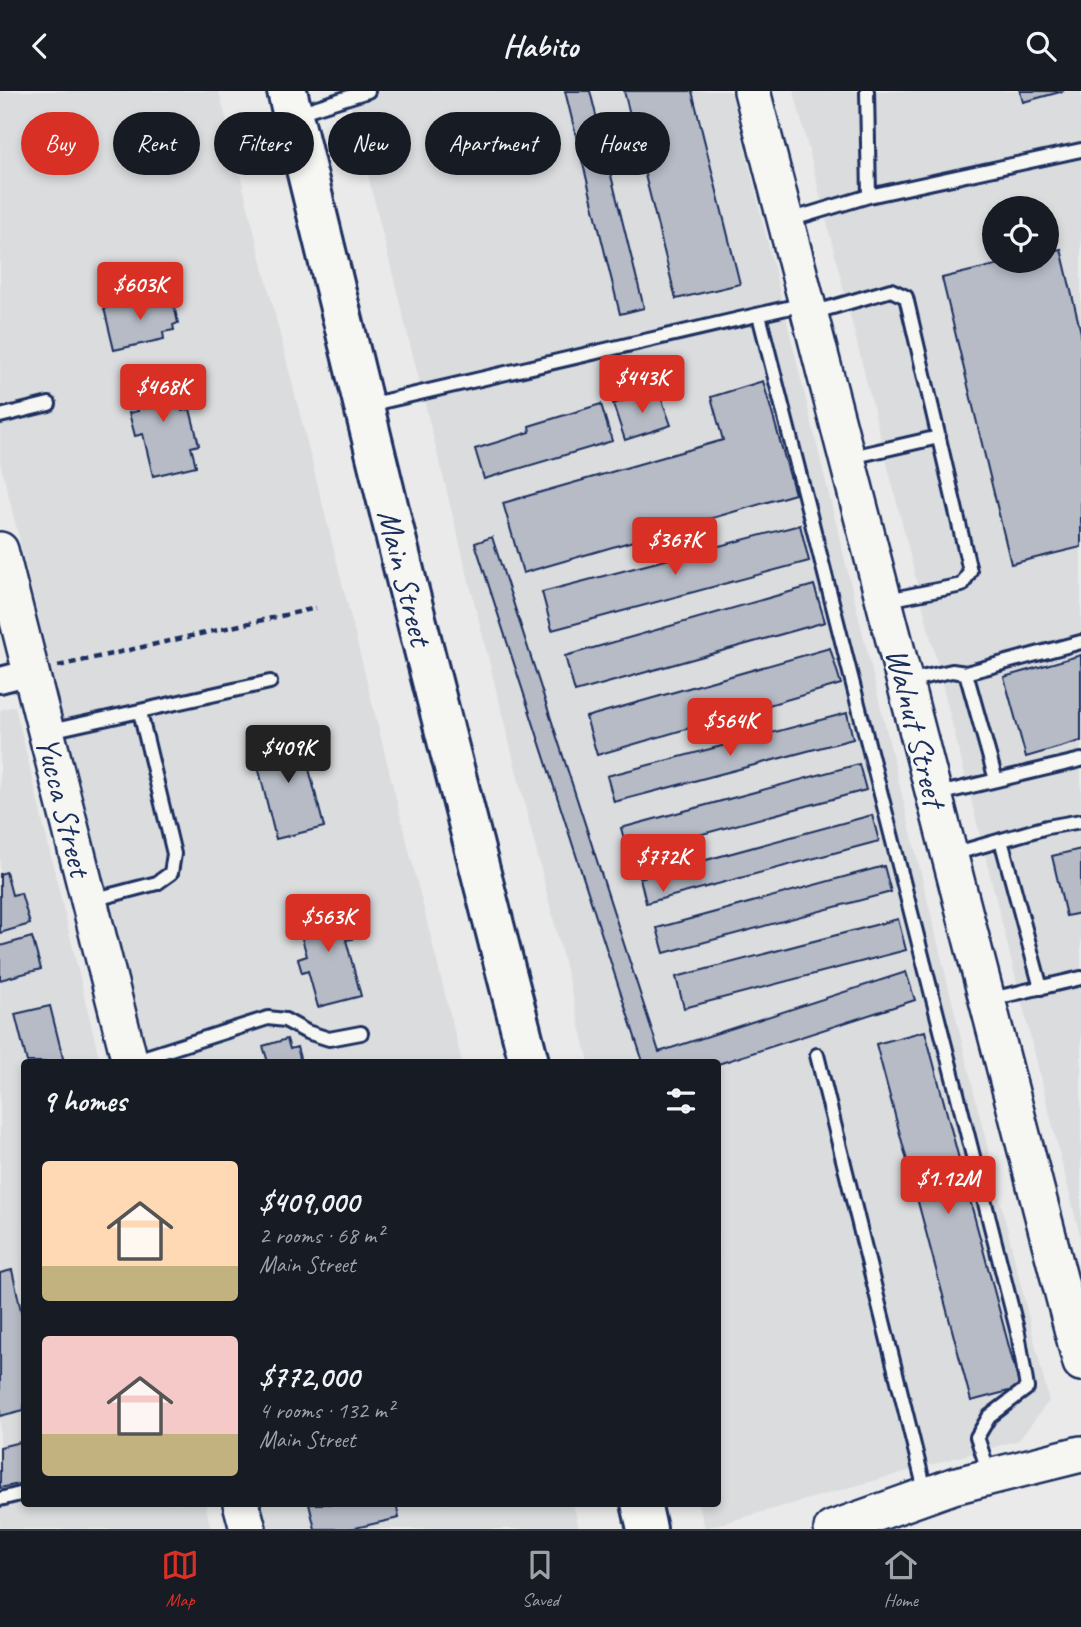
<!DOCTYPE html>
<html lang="en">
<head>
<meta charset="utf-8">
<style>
	body { margin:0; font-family:Caveat,sans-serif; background:#20242c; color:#f1f3f6; height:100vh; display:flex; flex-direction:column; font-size:26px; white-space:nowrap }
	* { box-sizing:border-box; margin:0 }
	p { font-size:23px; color:#9ea1a6 }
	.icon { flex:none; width:38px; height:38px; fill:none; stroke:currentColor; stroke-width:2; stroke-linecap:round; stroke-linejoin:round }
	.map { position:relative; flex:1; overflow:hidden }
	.drawer { position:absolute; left:21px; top:968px; width:700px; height:448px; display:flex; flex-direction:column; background:#171b24; border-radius:7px; box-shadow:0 4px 10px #0003 }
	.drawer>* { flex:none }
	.top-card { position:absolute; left:21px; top:21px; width:700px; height:63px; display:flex; gap:14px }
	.tools { position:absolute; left:982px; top:105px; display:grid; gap:14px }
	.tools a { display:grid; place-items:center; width:77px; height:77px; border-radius:50%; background:#171b24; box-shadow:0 4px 10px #0003; font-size:35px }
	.price { position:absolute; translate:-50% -60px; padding:0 16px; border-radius:7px; background:#d93025; color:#fff; font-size:23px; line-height:46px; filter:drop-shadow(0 2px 4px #0008) }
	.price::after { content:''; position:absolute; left:50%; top:42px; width:21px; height:16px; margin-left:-10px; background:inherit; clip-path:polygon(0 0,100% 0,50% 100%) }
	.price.selected { background:#222; color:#fff }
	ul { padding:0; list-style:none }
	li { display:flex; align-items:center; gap:21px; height:175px; padding:0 21px }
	li span { display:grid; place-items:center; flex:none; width:196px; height:140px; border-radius:7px; color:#555 }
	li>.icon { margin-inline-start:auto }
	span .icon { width:84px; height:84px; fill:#fffc; stroke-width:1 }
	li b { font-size:30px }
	h2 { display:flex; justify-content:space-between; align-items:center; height:84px; padding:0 21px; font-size:30px }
	.pill { padding:0 24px; border-radius:32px; background:#171b24; box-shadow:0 4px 10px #0003; font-size:24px; line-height:63px }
	.pill.selected { background:#d93025; color:#fff }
	header { display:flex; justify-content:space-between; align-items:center; height:91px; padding:0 21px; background:#171b24; font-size:32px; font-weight:800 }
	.tabs { display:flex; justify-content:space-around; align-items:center; height:98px; border-top:2px solid #363941; background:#171b24; font-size:19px; color:#9ea1a6 }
	.tabs a { display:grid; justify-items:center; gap:4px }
	.tabs .selected { color:#d93025 }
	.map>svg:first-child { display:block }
</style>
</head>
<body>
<header><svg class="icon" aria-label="back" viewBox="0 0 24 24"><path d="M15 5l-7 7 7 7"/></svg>Habito<svg class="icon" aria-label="search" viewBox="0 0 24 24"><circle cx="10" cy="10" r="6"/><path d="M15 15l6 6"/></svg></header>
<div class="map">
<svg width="1081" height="1438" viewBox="0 0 1081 1438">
	<rect width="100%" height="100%" fill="#e9eae9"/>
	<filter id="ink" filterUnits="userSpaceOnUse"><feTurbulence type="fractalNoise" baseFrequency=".0143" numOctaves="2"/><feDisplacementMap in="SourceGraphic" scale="14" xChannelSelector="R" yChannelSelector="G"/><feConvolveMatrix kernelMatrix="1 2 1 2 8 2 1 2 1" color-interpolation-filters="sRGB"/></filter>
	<g filter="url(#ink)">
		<path fill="#dadcde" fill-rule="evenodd" d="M0 0H219L462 971H148L0 370Z
			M347 0H731L1049 1310 1019 1349 705 1437 698 1412H718V971H589Z
			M794 0H1081V1148ZM994 117H1046V170H994Z
			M15 615 100 971H24V1412H205L211 1438H0V619Z
			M257 1412H573L579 1438H264Z"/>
		<path fill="#b6bbc6" stroke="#1b2f5e" stroke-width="2" d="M565 0H590L644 217 620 223Z
			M624 0H692L740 193 676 208Z
			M1020 0H1064L1023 11Z
			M1061 158 1081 242V456L1011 473 942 187 1012 170H1046V161Z
			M154 206 155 210 166 208 167 212 173 210 178 232 173 234 174 239 163 241 164 248 114 259 104 217Z
			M172 279 182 320 190 318 199 354 191 356 196 375 153 385 143 343 135 345 129 322 138 320 130 289Z
			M763 290 795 403 523 482 503 412 723 349 711 306Z
			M658 298 671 334 625 349 613 313Z
			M601 313 612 350 484 388 475 358 530 341 529 335Z
			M800 434 809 470 552 539 542 501Z
			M492 446 659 961 906 881 915 909 718 973V971H643L475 452Z
			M814 494 825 531 575 601 565 565Z
			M830 557 841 593 597 664 586 626Z
			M1081 564V650L1026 666 1004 586Z
			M847 622 853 648 614 711 607 685Z
			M299 639 324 736 276 748 252 651Z
			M859 673 866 699 628 763 621 737Z
			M872 724 879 750 646 812 640 787Z
			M1081 758V822L1066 825 1052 765Z
			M884 775 891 801 664 862 657 837Z
			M6 781 12 804 21 802 30 833 0 842V783Z
			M342 810 352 848 346 849 361 905 318 916 308 880 302 882 298 868 307 865 295 823Z
			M898 828 906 859 684 917 676 886Z
			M32 846 41 878 0 889V855Z
			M50 915 64 971H27L15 923Z
			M925 940 1020 1297 971 1310 876 953Z
			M287 948 290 958 297 956 301 971H268L263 955Z
			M12 1179 24 1233V1319L0 1325V1182Z
			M24 1350V1392L0 1397V1356Z
			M396 1412 399 1427 351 1438H315L309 1413Z"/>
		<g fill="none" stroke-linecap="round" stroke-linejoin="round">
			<defs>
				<path id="lane" d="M295 23 368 0
					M869 105 1081 59
					M786 130 869 105 867 0
					M812 222 891 199 906 206 970 480 962 494 888 509
					M759 224 1018 1242 1027 1297 989 1326 977 1346 989 1382
					M368 314 804 213
					M0 325 49 313
					M847 367 939 346
					M966 582 1081 551
					M907 590 952 580 966 582 996 689
					M50 640 270 591
					M938 703 1081 669
					M1001 749 1041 897
					M953 763 1047 736 1081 730
					M92 809 157 792 171 782 174 763 140 621
					M991 908 1081 887
					M817 964 926 1403
					M133 970 268 927 285 929 307 941 329 948 361 942
					M0 1408 24 1402"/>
				<path id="street" d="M0 589 31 581"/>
				<path id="secondary" d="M752 0 1081 1272
					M0 459 130 971
					M241 1412 248 1438
					M832 1438 953 1395 1081 1363"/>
				<path id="primary" d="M287 0 407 492 529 971
					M641 1412 647 1438"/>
			</defs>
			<use href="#lane" stroke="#1b2f5e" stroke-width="18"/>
			<use href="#street" stroke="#1b2f5e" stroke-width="30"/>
			<use href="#secondary" stroke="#1b2f5e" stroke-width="40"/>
			<use href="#primary" stroke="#1b2f5e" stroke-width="44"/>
			<path stroke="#1b2f5e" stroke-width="4.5" stroke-dasharray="7 5" stroke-linecap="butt" d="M58 575 316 517"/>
			<use href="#lane" stroke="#f6f6f2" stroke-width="12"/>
			<use href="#street" stroke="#f6f6f2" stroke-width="24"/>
			<use href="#secondary" stroke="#f6f6f2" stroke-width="35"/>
			<use href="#primary" stroke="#f6f6f2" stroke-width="38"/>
		</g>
	</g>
	<g text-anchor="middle" stroke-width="5" stroke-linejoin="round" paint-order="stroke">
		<g font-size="33" fill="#1b2f5e" stroke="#f6f6f2">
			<text transform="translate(406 486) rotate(76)" y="12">Main Street</text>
			<text transform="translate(917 636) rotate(76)" y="12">Walnut Street</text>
			<text transform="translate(65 715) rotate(76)" y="12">Yucca Street</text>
		</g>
	</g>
</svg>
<div class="tools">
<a><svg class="icon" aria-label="locate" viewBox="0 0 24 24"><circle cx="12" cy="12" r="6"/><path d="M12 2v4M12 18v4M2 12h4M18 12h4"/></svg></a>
</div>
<b class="price" style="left:140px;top:231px">$603K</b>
<b class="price" style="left:642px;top:324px">$443K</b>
<b class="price" style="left:163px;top:333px">$468K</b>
<b class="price" style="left:675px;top:486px">$367K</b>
<b class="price" style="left:730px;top:667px">$564K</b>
<b class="price selected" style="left:288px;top:694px">$409K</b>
<b class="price" style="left:663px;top:803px">$772K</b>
<b class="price" style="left:328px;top:863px">$563K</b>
<b class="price" style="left:948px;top:1125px">$1.12M</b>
<div class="top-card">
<a class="pill selected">Buy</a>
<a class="pill">Rent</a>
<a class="pill">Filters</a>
<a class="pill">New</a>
<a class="pill">Apartment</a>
<a class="pill">House</a>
</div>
<section class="drawer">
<h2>9 homes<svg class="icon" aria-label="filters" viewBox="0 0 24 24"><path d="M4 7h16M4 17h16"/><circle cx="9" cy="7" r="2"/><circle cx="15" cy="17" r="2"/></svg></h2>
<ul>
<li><span style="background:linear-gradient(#ffd9b3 75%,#c2b280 0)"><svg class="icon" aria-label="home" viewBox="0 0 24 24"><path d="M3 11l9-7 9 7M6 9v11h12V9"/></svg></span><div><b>$409,000</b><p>2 rooms · 68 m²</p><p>Main Street</p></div></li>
<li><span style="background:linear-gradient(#f6c9c9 70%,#c2b280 0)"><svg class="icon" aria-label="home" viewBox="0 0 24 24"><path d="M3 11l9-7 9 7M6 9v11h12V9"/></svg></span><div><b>$772,000</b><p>4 rooms · 132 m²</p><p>Main Street</p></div></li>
</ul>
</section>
</div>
<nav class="tabs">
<a class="selected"><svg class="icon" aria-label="map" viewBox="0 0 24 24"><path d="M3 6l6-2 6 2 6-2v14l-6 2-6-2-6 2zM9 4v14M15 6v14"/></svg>Map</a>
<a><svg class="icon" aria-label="saved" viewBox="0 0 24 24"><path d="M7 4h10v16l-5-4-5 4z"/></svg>Saved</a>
<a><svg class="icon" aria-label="home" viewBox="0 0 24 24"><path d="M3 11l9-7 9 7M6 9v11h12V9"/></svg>Home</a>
</nav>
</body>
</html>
